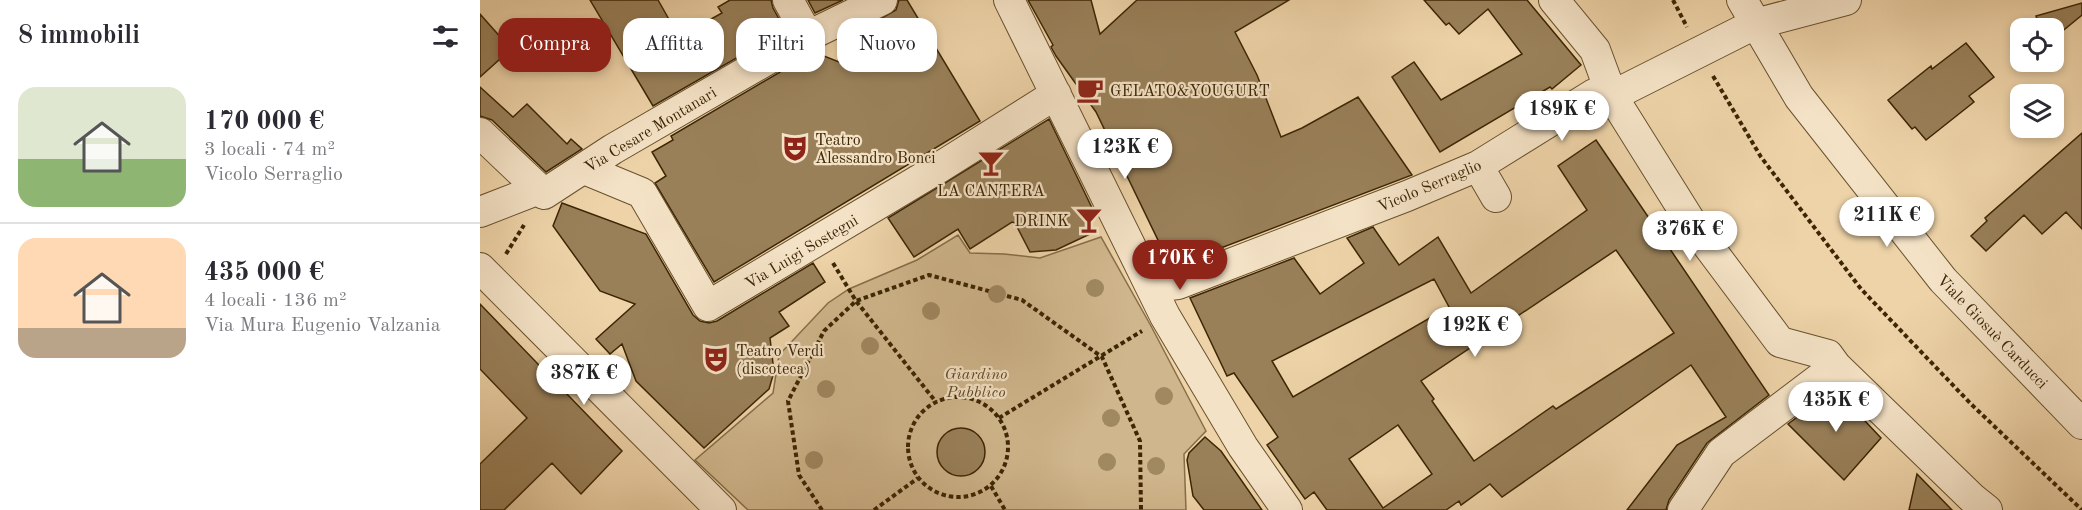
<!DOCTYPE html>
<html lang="it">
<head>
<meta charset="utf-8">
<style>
	body { margin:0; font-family:"Old Standard TT",serif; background:#f2f2f3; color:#2b2b33; height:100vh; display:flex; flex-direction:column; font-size:22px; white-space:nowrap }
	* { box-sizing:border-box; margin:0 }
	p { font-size:20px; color:#7c7c81 }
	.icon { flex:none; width:33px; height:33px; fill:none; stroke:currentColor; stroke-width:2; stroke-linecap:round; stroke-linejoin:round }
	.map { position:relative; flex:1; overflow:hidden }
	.side { display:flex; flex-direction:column; background:#fff; width:480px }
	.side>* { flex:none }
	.top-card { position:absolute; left:18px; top:18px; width:570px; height:54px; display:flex; gap:12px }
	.controls { position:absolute; left:1530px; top:18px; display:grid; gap:12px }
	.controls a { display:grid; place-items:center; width:54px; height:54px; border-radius:12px; background:#fff; box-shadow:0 3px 9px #0003; font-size:30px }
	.price { position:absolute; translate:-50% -51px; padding:0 14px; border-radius:21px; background:#fff; color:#222; font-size:20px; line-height:39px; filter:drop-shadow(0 2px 3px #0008) }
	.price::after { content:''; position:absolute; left:50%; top:36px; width:18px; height:14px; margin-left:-9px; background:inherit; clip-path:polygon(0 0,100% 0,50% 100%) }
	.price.active { background:#8f2418; color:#fff }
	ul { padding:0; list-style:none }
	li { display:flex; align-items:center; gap:18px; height:150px; padding:0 18px }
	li+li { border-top:2px solid #e1e1e2 }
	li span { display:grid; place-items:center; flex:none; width:168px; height:120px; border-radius:18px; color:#555 }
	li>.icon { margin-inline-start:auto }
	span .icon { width:72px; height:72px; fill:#fffc; stroke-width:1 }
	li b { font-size:26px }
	h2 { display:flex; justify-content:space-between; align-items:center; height:72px; padding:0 18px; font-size:26px }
	.pill { padding:0 21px; border-radius:18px; background:#fff; box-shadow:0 3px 9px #0003; font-size:21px; line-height:54px }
	.pill.active { background:#8f2418; color:#fff }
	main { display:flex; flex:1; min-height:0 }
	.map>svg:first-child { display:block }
</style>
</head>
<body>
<main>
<section class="side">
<h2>8 immobili<svg class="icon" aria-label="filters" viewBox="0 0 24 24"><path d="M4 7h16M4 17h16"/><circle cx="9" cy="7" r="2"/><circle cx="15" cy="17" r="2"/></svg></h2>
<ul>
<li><span style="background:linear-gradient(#dfe7d0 60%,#8fb573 0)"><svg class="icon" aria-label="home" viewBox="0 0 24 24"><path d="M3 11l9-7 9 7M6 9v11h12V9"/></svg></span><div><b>170 000 €</b><p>3 locali · 74 m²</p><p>Vicolo Serraglio</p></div></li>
<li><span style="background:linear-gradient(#ffd9b3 75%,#b9a48a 0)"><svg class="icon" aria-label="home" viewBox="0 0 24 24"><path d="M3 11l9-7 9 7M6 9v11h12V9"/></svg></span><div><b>435 000 €</b><p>4 locali · 136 m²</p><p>Via Mura Eugenio Valzania</p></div></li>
</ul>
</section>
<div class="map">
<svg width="1602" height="510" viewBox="0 0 1602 510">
	<rect width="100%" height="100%" fill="#eed3a8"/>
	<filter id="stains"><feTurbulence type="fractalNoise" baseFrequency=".00333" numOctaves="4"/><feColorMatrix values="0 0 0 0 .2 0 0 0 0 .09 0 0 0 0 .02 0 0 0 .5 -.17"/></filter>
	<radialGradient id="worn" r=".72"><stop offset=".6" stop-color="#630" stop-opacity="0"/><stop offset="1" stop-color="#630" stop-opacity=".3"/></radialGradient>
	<path fill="#d0b68c" stroke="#866e48" stroke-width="1.5" d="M478 235 490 253 524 254 560 258 621 237 671 326 726 431 704 454 706 510H268L215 460 293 393 299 355 348 303 369 289 437 260Z"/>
	<path fill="#998059" stroke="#3c2604" stroke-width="1.5" fill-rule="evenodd" d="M110 0H178L199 37 242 13 238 7 250 0H291L293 8 305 30 173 106Z
		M328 0H363L335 13Z
		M419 0H427L500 121 234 282 175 183 186 176 172 152 193 140 191 136 334 52 364 64 404 40 393 23 416 10Z
		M548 0H611L620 34 657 0H809L755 32 777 75 801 137 822 128 878 97 932 175 691 267 616 112 576 56 571 47 573 45Z
		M944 0H1047L1101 65 1072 89 1070 87 960 152 912 77 934 62 961 100 1042 54 1008 9 979 34 969 23 966 25Z
		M1602 3V15L1574 38V28H1560L1556 16Z
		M0 14 31 49 0 77Z
		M1486 43 1514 77 1489 96 1494 102 1446 140 1435 127 1432 129 1408 100 1451 66 1452 69Z
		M0 87 33 117 47 104 87 144 91 139 102 149 66 172 12 120 0 116Z
		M569 119 614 212 609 220 610 234 576 250 550 252 535 223 532 222 490 249 478 229 434 257 408 218Z
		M1602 133V229L1586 212 1562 234 1544 215 1506 251 1491 236 1507 221 1505 218Z
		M1116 140 1289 395 1227 443 1189 500 1186 510H1147L1197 445 1246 417 1211 365 1022 497 1010 484 981 505 979 501 966 510H847L834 492 825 499 787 445 798 437 754 373 747 376 710 298 814 258 840 294 884 263 867 238 893 227 919 265 958 237 991 293 1107 210 1078 166ZM1136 250 1194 333 1076 409 1073 406 994 461 952 401 954 399 941 381ZM954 279 969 307 813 397 792 361ZM918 425 952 474 903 508 869 459Z
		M82 203 166 234 213 315 220 321 229 323 237 321 333 263 345 282 299 312 309 326 290 338 294 372 289 389 224 448 156 381 142 344 130 354 116 339 155 304 120 291 73 226Z
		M0 304 142 451 101 494 72 463 24 510H0V464L47 418 0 369Z
		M1355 389 1401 438 1364 480 1308 424Z
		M457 452a24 24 0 1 1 48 0a24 24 0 1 1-48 0Z
		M725 437 741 451 782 510H724L713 496 707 460 709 453Z
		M1437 474 1472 510H1429Z"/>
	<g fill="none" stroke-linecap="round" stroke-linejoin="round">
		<defs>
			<path id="minor" d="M308 0 328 36
				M529 0 685 316 763 447 807 510
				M1074 0 1115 50 1132 96 1214 227 1300 342 1348 355 1356 366 1492 498 1507 510
				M1262 0 1319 97 1463 280 1602 424
				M0 133 59 189
				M998 166 1016 197
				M104 169 162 193 228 306 457 169 576 94
				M0 212 59 189 64 194 133 149 328 36 402 0
				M0 268 241 510
				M671 287 698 284 927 196 998 166 1114 94 1132 96 1275 24 1366 0
				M1203 510 1241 453 1356 366"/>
		</defs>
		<use href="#minor" stroke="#68512d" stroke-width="32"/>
		<path stroke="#3c2604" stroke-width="4" stroke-dasharray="4.5 3" stroke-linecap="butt" d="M1193 0 1207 27
			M1233 76 1281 157 1381 289 1491 404 1602 510
			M26 254 44 225
			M353 263 376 301 456 402
			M428 447a50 50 0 1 1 100 0a50 50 0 1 1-100 0Z
			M519 418 662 331
			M511 486 525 510
			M342 510 319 475 308 401 344 331 376 301 449 275 542 300 622 357 660 441 661 510
			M394 510 438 478"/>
		<use href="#minor" stroke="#f4e2c6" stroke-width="30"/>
	</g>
	<g fill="#a08860">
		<circle cx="615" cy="288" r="9"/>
		<circle cx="517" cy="294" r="9"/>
		<circle cx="451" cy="311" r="9"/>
		<circle cx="390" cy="346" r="9"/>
		<circle cx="346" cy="389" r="9"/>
		<circle cx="684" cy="396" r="9"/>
		<circle cx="631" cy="418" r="9"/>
		<circle cx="334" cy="460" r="9"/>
		<circle cx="627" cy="462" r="9"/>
		<circle cx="676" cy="466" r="9"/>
	</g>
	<defs>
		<symbol id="cafe-bare" viewBox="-9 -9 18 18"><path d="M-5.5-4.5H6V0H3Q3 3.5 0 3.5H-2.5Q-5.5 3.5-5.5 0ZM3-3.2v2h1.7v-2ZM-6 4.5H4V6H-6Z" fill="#8f2418" stroke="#f4e2c6" stroke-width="2.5" paint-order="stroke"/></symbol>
		<symbol id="theatre-bare" viewBox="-9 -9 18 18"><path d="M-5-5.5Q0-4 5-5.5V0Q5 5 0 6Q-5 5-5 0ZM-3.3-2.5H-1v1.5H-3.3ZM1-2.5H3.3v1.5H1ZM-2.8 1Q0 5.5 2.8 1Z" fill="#8f2418" stroke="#f4e2c6" stroke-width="2.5" paint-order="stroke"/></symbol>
		<symbol id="bar-bare" viewBox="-9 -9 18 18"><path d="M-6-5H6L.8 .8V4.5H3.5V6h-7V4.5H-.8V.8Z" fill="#8f2418" stroke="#f4e2c6" stroke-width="2.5" paint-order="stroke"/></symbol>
	</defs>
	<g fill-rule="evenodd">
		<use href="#cafe-bare" x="591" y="71" width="38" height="38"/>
		<use href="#theatre-bare" x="296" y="129" width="38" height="38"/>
		<use href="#bar-bare" x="492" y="144" width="38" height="38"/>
		<use href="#bar-bare" x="590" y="201" width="38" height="38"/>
		<use href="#theatre-bare" x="217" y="340" width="38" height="38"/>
	</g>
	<g text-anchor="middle" stroke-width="4.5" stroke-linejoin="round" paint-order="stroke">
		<g font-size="16" fill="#3c2604" stroke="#f4e2c6" text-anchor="start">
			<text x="630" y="96">GELATO&amp;YOUGURT</text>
			<text x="335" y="145">Teatro<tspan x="335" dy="18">Alessandro Bonci</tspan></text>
			<text x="511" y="196" text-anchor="middle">LA CANTERA</text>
			<text x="589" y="226" text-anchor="end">DRINK</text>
			<text x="256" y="356">Teatro Verdi<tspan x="256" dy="18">(discoteca)</tspan></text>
		</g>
		<g font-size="16" fill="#3c2604" stroke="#f4e2c6">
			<text transform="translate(170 129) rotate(-31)" y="6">Via Cesare Montanari</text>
			<text transform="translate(949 185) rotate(-23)" y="6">Vicolo Serraglio</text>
			<text transform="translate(321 251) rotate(-31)" y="6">Via Luigi Sostegni</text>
			<text transform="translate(1513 331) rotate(46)" y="6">Viale Giosuè Carducci</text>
		</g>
		<g font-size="16" font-style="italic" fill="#614a26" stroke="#f4e2c6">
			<text x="496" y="379">Giardino<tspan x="496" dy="18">Pubblico</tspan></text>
		</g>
	</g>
	<rect width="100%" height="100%" filter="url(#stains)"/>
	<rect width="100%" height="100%" fill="url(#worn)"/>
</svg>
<div class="controls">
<a><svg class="icon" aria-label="locate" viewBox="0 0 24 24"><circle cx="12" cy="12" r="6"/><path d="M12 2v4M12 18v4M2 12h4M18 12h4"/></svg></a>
<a><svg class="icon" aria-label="layers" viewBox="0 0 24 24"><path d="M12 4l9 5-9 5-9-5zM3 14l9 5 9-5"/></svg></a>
</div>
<b class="price" style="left:1082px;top:142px">189K €</b>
<b class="price" style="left:645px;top:180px">123K €</b>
<b class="price" style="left:1407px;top:248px">211K €</b>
<b class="price" style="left:1210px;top:262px">376K €</b>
<b class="price active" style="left:700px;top:291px">170K €</b>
<b class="price" style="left:995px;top:358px">192K €</b>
<b class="price" style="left:104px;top:406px">387K €</b>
<b class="price" style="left:1356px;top:433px">435K €</b>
<div class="top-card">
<a class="pill active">Compra</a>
<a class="pill">Affitta</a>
<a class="pill">Filtri</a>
<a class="pill">Nuovo</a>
</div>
</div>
</main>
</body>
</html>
